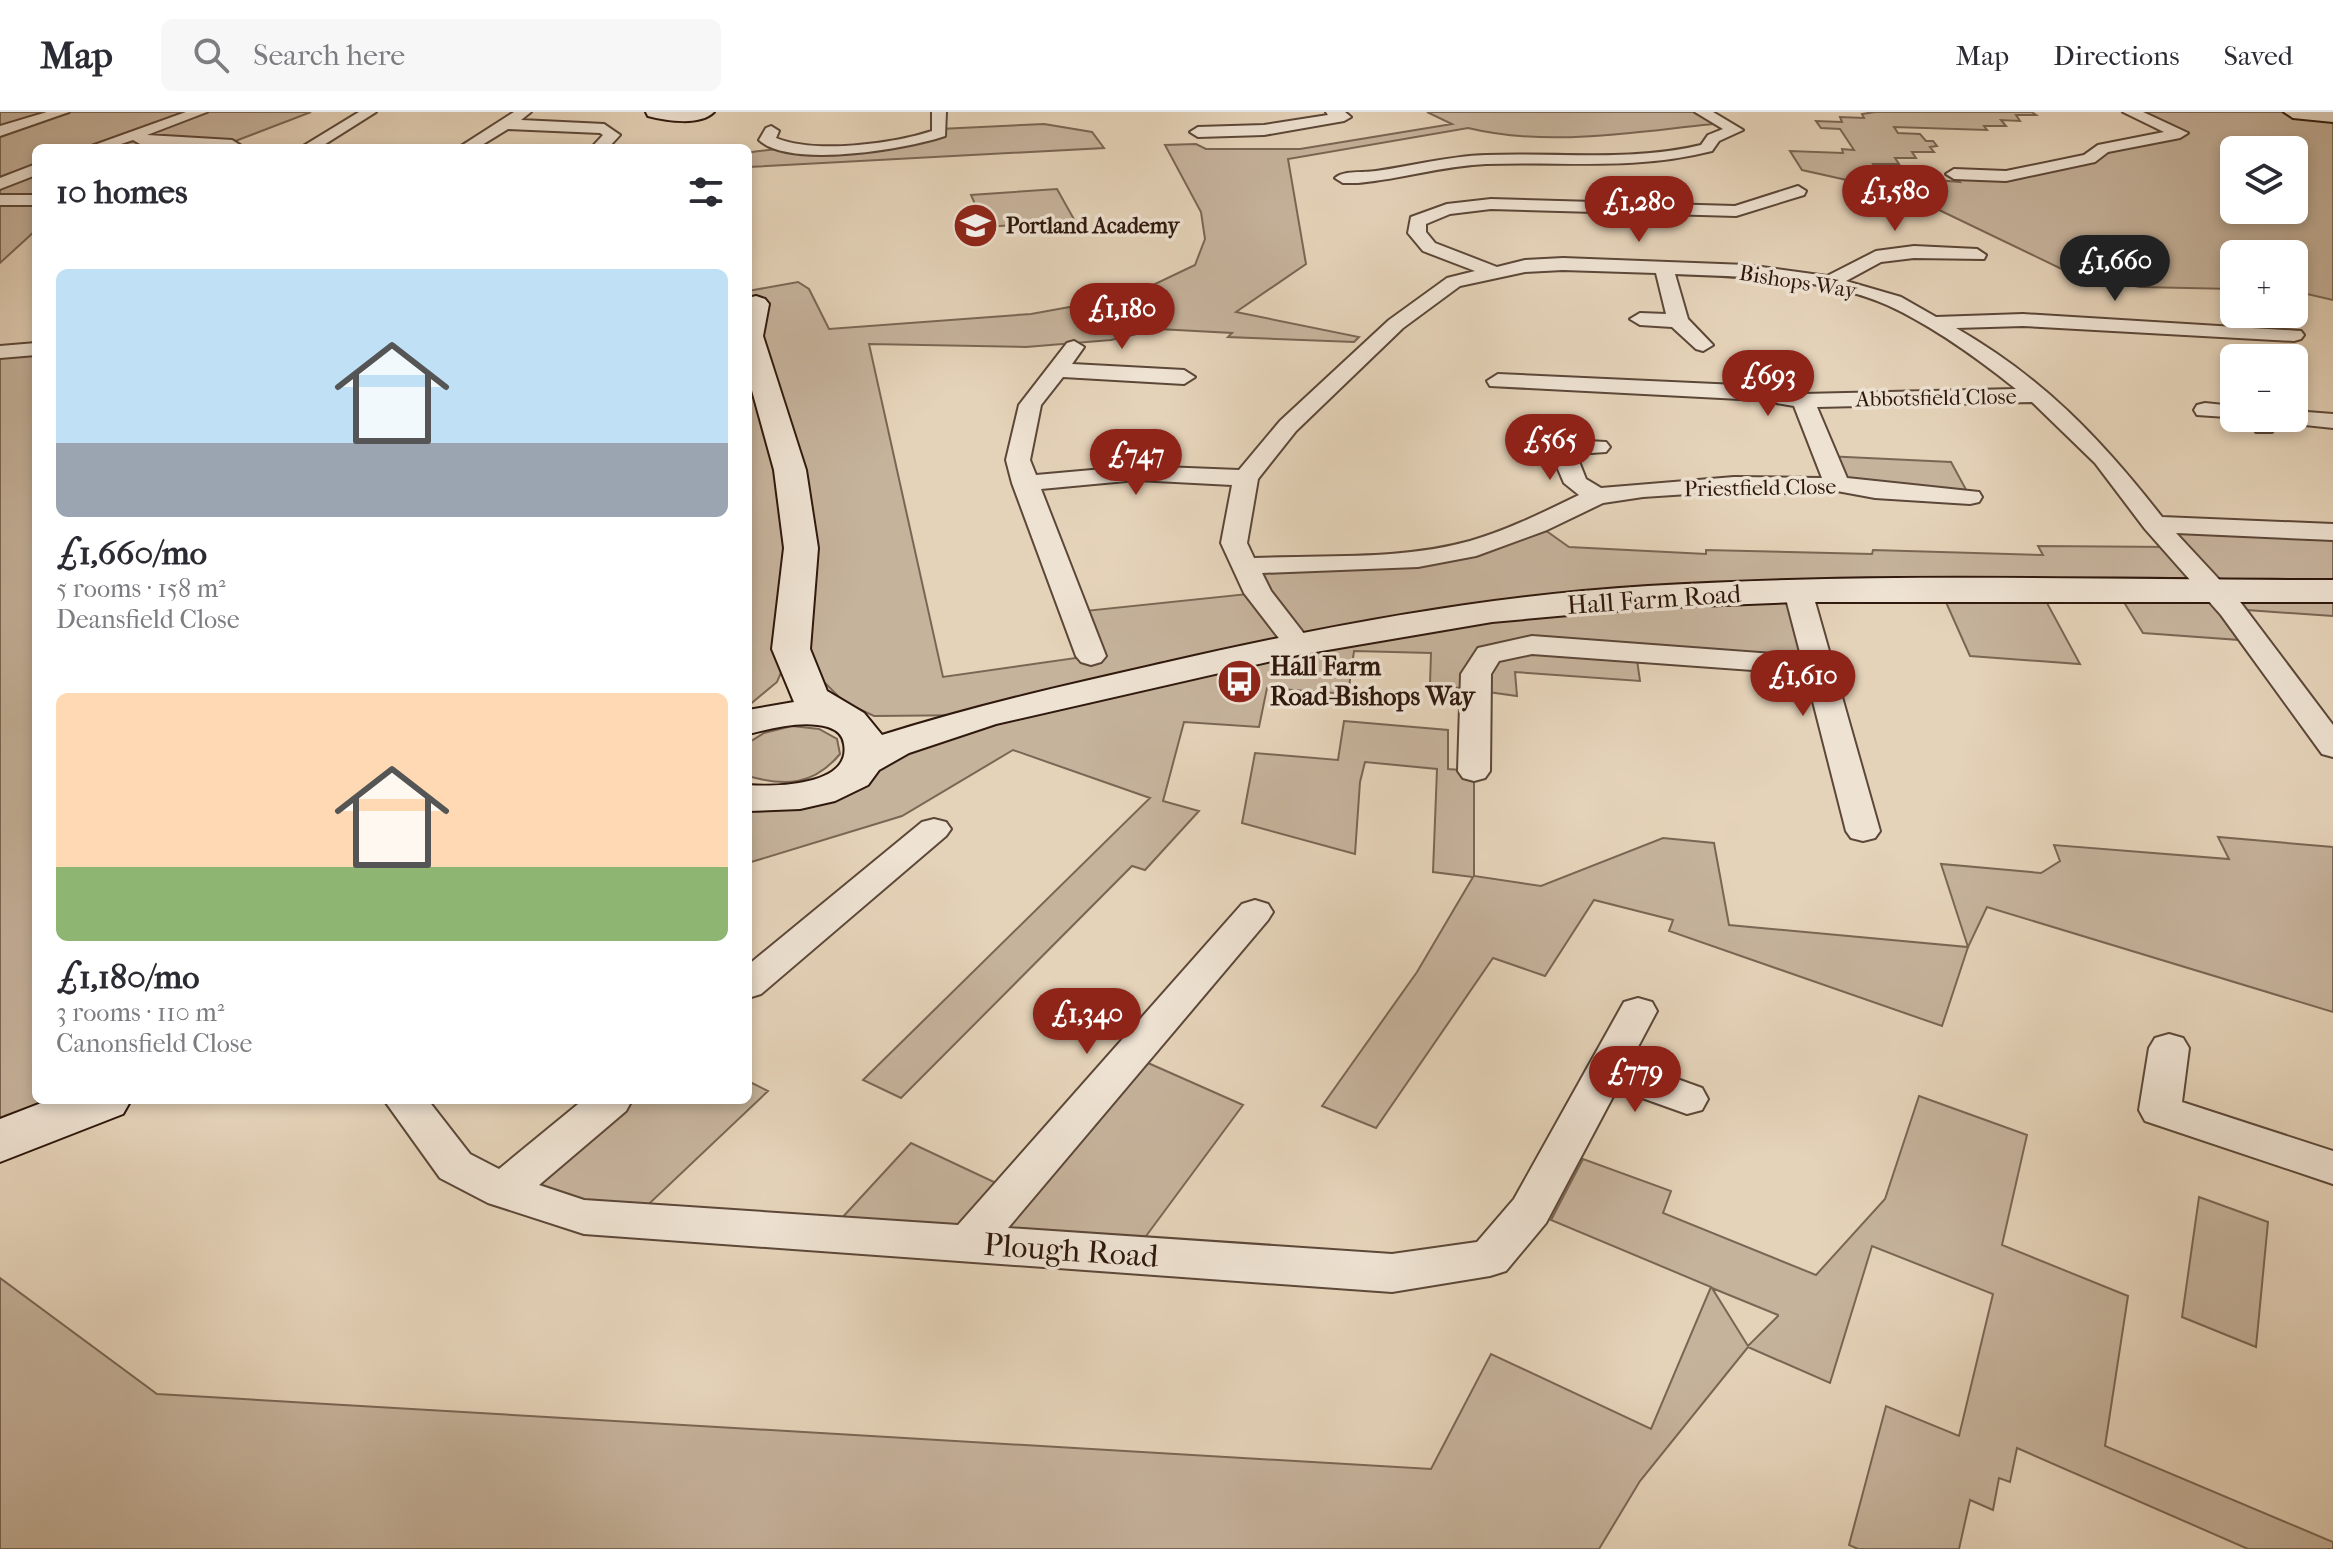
<!DOCTYPE html>
<html lang="en">
<head>
<meta charset="utf-8">
<style>
	body { margin:0; font-family:"IM FELL French Canon",serif; background:#f7f7f7; color:#2b2b33; height:100vh; display:flex; flex-direction:column; font-size:30px; white-space:nowrap }
	* { box-sizing:border-box; margin:0 }
	p { font-size:26px; color:#7c7c81 }
	.icon { flex:none; width:44px; height:44px; fill:none; stroke:currentColor; stroke-width:2; stroke-linecap:round; stroke-linejoin:round }
	.map { position:relative; flex:1; overflow:hidden }
	.sheet { position:absolute; left:32px; top:32px; width:720px; height:960px; display:flex; flex-direction:column; background:#fff; border-radius:12px; box-shadow:0 4px 12px #0003 }
	.sheet>* { flex:none }
	.tools { position:absolute; left:2220px; top:24px; display:grid; gap:16px }
	.tools a { display:grid; place-items:center; width:88px; height:88px; border-radius:12px; background:#fff; box-shadow:0 4px 12px #0003; font-size:40px }
	.price { position:absolute; translate:-50% -68px; padding:0 18px; border-radius:28px; background:#8f2418; color:#fff; font-size:26px; line-height:52px; filter:drop-shadow(0 2px 4px #0008) }
	.price::after { content:''; position:absolute; left:50%; top:48px; width:24px; height:18px; margin-left:-12px; background:inherit; clip-path:polygon(0 0,100% 0,50% 100%) }
	.price.on { background:#222; color:#fff }
	ul { padding:0; list-style:none }
	li { display:grid; align-content:center; gap:16px; height:424px; padding:0 24px }
	li span { display:grid; place-items:center; height:248px; border-radius:12px; color:#555 }
	li>.icon { margin-inline-start:auto }
	span .icon { width:144px; height:144px; fill:#fffc; stroke-width:1 }
	li b { font-size:34px }
	h2 { display:flex; justify-content:space-between; align-items:center; height:96px; padding:0 24px; font-size:34px }
	header { display:flex; align-items:center; gap:48px; box-sizing:border-box; height:112px; padding:0 40px; background:#fff; border-bottom:2px solid #e1e1e2 }
	header strong { font-size:38px }
	nav { display:flex; gap:44px; margin-inline-start:auto; font-size:28px }
	.search { width:560px; height:72px; background:#f7f7f7; display:flex; align-items:center; gap:20px; box-sizing:border-box; padding:0 28px; border-radius:12px; color:#7c7c81; font-size:30px }
	.map>svg:first-child { display:block }
</style>
</head>
<body>
<header>
<strong>Map</strong>
<div class="search"><svg class="icon" aria-label="search" viewBox="0 0 24 24"><circle cx="10" cy="10" r="6"/><path d="M15 15l6 6"/></svg>Search here</div>
<nav><a>Map</a><a>Directions</a><a>Saved</a></nav>
</header>
<div class="map">
<svg width="2333" height="1437" viewBox="0 0 2333 1437">
	<rect width="100%" height="100%" fill="#e5d3b9"/>
	<filter id="stains"><feTurbulence type="fractalNoise" baseFrequency=".0025" numOctaves="4"/><feColorMatrix values="0 0 0 0 .2 0 0 0 0 .09 0 0 0 0 .02 0 0 0 .5 -.17"/></filter>
	<radialGradient id="worn" r=".72"><stop offset=".6" stop-color="#630" stop-opacity="0"/><stop offset="1" stop-color="#630" stop-opacity=".3"/></radialGradient>
	<path fill="#c6b39c" stroke="#7a6654" stroke-width="2" fill-rule="evenodd" d="M0 0H311L217 36H36V118L0 151Z
		M1427 0H1702L1723 11C1639 19 1551 36 1468 16L1288 47 1306 152 1236 200 1359 225 1354 230 1228 225 1232 221 1158 217 1111 228 1026 235 869 232 943 565 1090 544 1075 500 1258 481 1244 454 1418 447 1538 413 1569 435 1706 442V438L1872 442 1873 438 2043 443 2038 434 2174 435 2154 412 2333 420V504L2232 497 2254 529 2143 521 2117 479 2041 480 2080 552 1970 544 1941 479H1798L1817 554 1636 541 1640 569 1515 560 1517 584 1430 572 1431 541 1354 539 1348 582 1267 576 1259 615 1184 610 1163 689 1199 699 1145 758 1132 754 901 986 863 968 1150 686 1013 638 902 704 748 751V698L981 603 874 604 844 590 791 537 777 570 748 594V223L751 188 748 179 798 170 809 177 829 217 1031 202 1130 184 1195 153 1205 127 1201 100 1165 33 1196 32 1206 37H1300L1452 12Z
		M1875 0H2032L2036 3H2016L2020 9 2001 8 2006 14H1984L1987 18 1894 15 1898 21 1920 22 1926 29H1933L1937 34 1930 35 1934 40H1912L1916 46H1895L1899 52H1873L1880 63 1960 70 1954 62 2006 64 2089 47 2103 36 2170 23 2130 0H2333V188L2294 179V142H2234V177L2140 175 2072 162 1935 96 1887 77 1802 58 1790 39 1843 41 1842 37 1854 38 1840 17 1821 16 1816 9 1842 10 1840 5 1864 6 1862 2ZM2234 38H2294V98H2234Z
		M1044 12 1092 20 1104 36 748 55V41C797 30 903 47 939 17Z
		M1057 77 1075 109 985 115 971 83Z
		M36 233V988H104L0 1029V234Z
		M1825 344 1951 350 1970 385 1837 372Z
		M1344 609 1448 618V657L1474 659V764L1541 774 1663 726 1714 731 1729 813 1968 835 1941 752 2041 761 2060 749 2054 733 2229 747 2218 725 2333 735V900L1987 795 1968 835 1942 914 1669 819 1673 808 1594 788 1545 864 1493 846 1376 1016 1322 994 1417 860 1473 765 1433 760 1437 657 1365 650 1360 670 1355 742 1242 711 1255 641 1338 648Z
		M792 614 819 617 837 627 840 642C814 673 786 675 748 664V631L764 621Z
		M1130 943 1243 993 1132 1143 828 1121 911 1031 1013 1079Z
		M748 969 768 979 632 1108 503 1079 611 988H748Z
		M1919 984 2027 1023 2002 1133 2128 1184 2105 1334 2333 1430V1437H2248L2017 1336 2010 1370 1999 1366 1993 1398 1970 1388 1959 1437H1858L1849 1433 1886 1294 1959 1324 1993 1182 1872 1134 1830 1271 1748 1235 1640 1369 1599 1437H0V1166L157 1282 1431 1357 1491 1242 1651 1317 1711 1175 1551 1108 1583 1047 1671 1079 1663 1101 1816 1163 1885 1087ZM1712 1176 1778 1203V1204L1748 1234Z
		M2199 1085 2268 1110 2256 1235 2182 1205Z"/>
	<g fill="none" stroke-linecap="round" stroke-linejoin="round">
		<defs>
			<path id="street" d="M47 0H69L0 24V14Z
				M186 0H207L147 23 232 28 240 33 238 36 140 32 133 28 109 36H86Z
				M359 0H376L319 36H300Z
				M514 0H531L521 8 604 12 620 23 608 36H591L603 23 600 21 508 17 477 36H458Z
				M932 0H946L945 24C907 37 790 57 759 28L766 16 771 14 779 19 776 26C814 42 893 32 932 19Z
				M1326 0H1345L1351 5 1344 9 1264 23 1198 25 1190 20 1198 15 1264 13 1328 3Z
				M1695 0H1713L1743 18 1719 29 1712 39C1632 59 1566 49 1486 52 1442 54 1401 67 1358 71H1343L1335 66C1344 58 1363 61 1376 59 1413 54 1448 44 1486 43 1559 40 1630 50 1701 33L1708 23 1723 17Z
				M2123 0H2143L2188 21 2180 26 2108 40 2095 50 2006 69 1954 67 1946 62 1954 57 2006 59 2084 43 2098 33 2164 20Z
				M36 52V63L0 77V66Z
				M1798 74 1806 79 1804 83 1736 104 1491 97 1450 102 1426 112V120L1435 131 1497 155 1525 148 1563 146 1747 153 1827 164 1876 139 1914 134 1977 137 1986 143 1984 147 1914 146 1881 150 1846 169 1901 185 1936 205 2023 202 2301 219 2304 223 2301 227 2294 229 2023 214 1956 216C2043 266 2101 327 2162 405L2333 412V428L2176 421 2241 491 2333 613V645L2322 642 2221 503 2145 417 2095 351 2032 290 1817 295 1847 366 1979 380 1982 385 1979 390 1970 392 1875 386 1837 379 1807 382 1734 379 1643 385 1603 391 1547 418 1476 444 1418 455 1262 461 1271 479 1312 532 1308 538 1298 541 1288 538 1244 481 1221 431 1232 373 1137 368 1041 377 1106 544 1101 550 1091 553 1081 550 1076 544 1012 371 1006 348 1019 293 1067 231 1074 229 1084 235 1072 252 1184 258 1195 265 1184 272 1063 265 1041 293 1030 348 1036 363 1137 354 1239 358 1280 309 1389 208 1447 166 1475 159 1423 139 1408 121 1411 105 1447 92 1491 87 1735 94ZM1563 158 1656 161 1666 202 1640 201 1630 207 1640 213 1672 215 1696 237 1703 239 1713 233 1688 207 1675 162C1744 165 1823 165 1887 193 1933 214 1977 246 2016 277L1803 282 1759 274 1498 262 1487 269 1490 274 1759 288 1794 294 1822 366 1734 365 1601 376 1586 367 1576 342 1606 340 1610 335 1606 330 1569 328 1560 310H1544L1540 315 1564 371 1579 383C1544 400 1508 418 1470 429 1402 448 1325 443 1254 446L1247 431 1258 367 1296 319 1403 216 1460 174 1525 160Z
				M0 83H36V93H0Z
				M36 231V243L0 246V234Z
				M2205 291 2234 294V306H2241L2197 303 2194 298 2197 293Z
				M2294 299 2333 302V316L2286 311 2283 306H2294Z
				M2247 306H2269L2276 315 2272 320H2256Z
				M1798 471 1808 473 1812 479 1880 719 1875 726 1863 729 1851 726 1846 719 1806 562 1532 542 1499 549 1491 562 1490 659 1485 666 1474 669 1463 666 1458 659 1461 562 1478 536 1532 524 1801 544 1784 479 1788 473Z
				M934 707 946 710 951 717 946 724 761 882 748 886V853L922 710Z
				M1255 788 1268 792 1273 800 1268 808 1008 1116 1392 1142 1477 1130 1514 1087 1624 890 1638 886 1652 890 1657 899 1630 950 1702 976 1708 987 1702 998 1687 1002 1617 977 1546 1111 1506 1159 1490 1164 1392 1180 584 1122 488 1091 440 1066 384 988H428L470 1042 499 1057 583 988H632L626 999 539 1073 584 1088 958 1113 1242 792Z
				M2169 922 2183 926 2189 936 2182 990 2333 1039V1072L2145 1009 2139 998 2149 936 2155 926Z"/>
			<path id="secondary" d="M646 0H714C700 14 667 9 648 4Z
				M2284 0H2333V10L2293 6Z
				M756 184 765 187 769 192 763 224 806 358 818 436 810 537 827 579 864 601 882 623C976 593 1071 572 1168 550 1326 514 1485 484 1648 474 1875 460 2105 468 2333 468V490H1798L1647 496 1492 510 1298 543 996 612 909 641 879 658 868 673 835 689 800 697 748 699V673C774 675 852 674 844 632 843 623 837 618 828 615 803 608 773 616 748 622V598L794 590 772 537 784 436 774 358 748 264V186Z
				M49 988H131L123 1002 0 1050V1007Z"/>
		</defs>
		<use href="#street" stroke="#5c4738" stroke-width="4"/>
		<use href="#secondary" stroke="#2f180d" stroke-width="4"/>
		<use href="#street" fill="#eee2d2" fill-rule="evenodd"/>
		<use href="#secondary" fill="#eee2d2" fill-rule="evenodd"/>
	</g>
	<defs>
		<symbol id="school-disc" viewBox="-11 -11 22 22"><circle r="9.5" fill="#8f2418" stroke="#eee2d2"/><path d="M0-5L7-2L0 1L-7-2ZM-4 1L0 2.5L4 1V4Q0 6-4 4Z" fill="#fff"/></symbol>
		<symbol id="bus-disc" viewBox="-11 -11 22 22"><circle r="9.5" fill="#8f2418" stroke="#eee2d2"/><path d="M-5-6H5V4H4V6H2V4H-2V6H-4V4H-5ZM-3.5-4V0h7V-4ZM-3.5 1.2v1.5H-2V1.2ZM2 1.2v1.5H3.5V1.2Z" fill="#fff"/></symbol>
	</defs>
	<g fill-rule="evenodd">
		<use href="#school-disc" x="950" y="88" width="51" height="51"/>
		<use href="#bus-disc" x="1214" y="544" width="51" height="51"/>
	</g>
	<g text-anchor="middle" stroke-width="7" stroke-linejoin="round" paint-order="stroke">
		<g font-size="22" font-weight="bold" fill="#2f180d" stroke="#eee2d2" text-anchor="start">
			<text x="1006" y="121">Portland Academy</text>
		</g>
		<g font-size="22" fill="#2f180d" stroke="#eee2d2">
			<text transform="translate(1798 169) rotate(9)" y="8">Bishops Way</text>
			<text transform="translate(1936 285) rotate(-1)" y="8">Abbotsfield Close</text>
			<text transform="translate(1760 375) rotate(-1)" y="8">Priestfield Close</text>
		</g>
		<g font-size="26" fill="#2f180d" stroke="#eee2d2">
			<text transform="translate(1654 487) rotate(-4)" y="9">Hall Farm Road</text>
		</g>
		<g font-size="26" font-weight="bold" fill="#2f180d" stroke="#eee2d2" text-anchor="start">
			<text x="1270" y="563">Hall Farm<tspan x="1270" dy="30">Road-Bishops Way</tspan></text>
		</g>
		<g font-size="32" fill="#2f180d" stroke="#eee2d2">
			<text transform="translate(1071 1138) rotate(4)" y="11">Plough Road</text>
		</g>
	</g>
	<rect width="100%" height="100%" filter="url(#stains)"/>
	<rect width="100%" height="100%" fill="url(#worn)"/>
</svg>
<div class="tools">
<a><svg class="icon" aria-label="layers" viewBox="0 0 24 24"><path d="M12 4l9 5-9 5-9-5zM3 14l9 5 9-5"/></svg></a>
<a>+</a>
<a>−</a>
</div>
<b class="price" style="left:1895px;top:121px">£1,580</b>
<b class="price" style="left:1639px;top:132px">£1,280</b>
<b class="price on" style="left:2115px;top:191px">£1,660</b>
<b class="price" style="left:1122px;top:239px">£1,180</b>
<b class="price" style="left:1768px;top:306px">£693</b>
<b class="price" style="left:1550px;top:370px">£565</b>
<b class="price" style="left:1136px;top:385px">£747</b>
<b class="price" style="left:1803px;top:606px">£1,610</b>
<b class="price" style="left:1087px;top:944px">£1,340</b>
<b class="price" style="left:1635px;top:1002px">£779</b>
<section class="sheet">
<h2>10 homes<svg class="icon" aria-label="filters" viewBox="0 0 24 24"><path d="M4 7h16M4 17h16"/><circle cx="9" cy="7" r="2"/><circle cx="15" cy="17" r="2"/></svg></h2>
<ul>
<li><span style="background:linear-gradient(#bfe0f5 70%,#9aa5b1 0)"><svg class="icon" aria-label="home" viewBox="0 0 24 24"><path d="M3 11l9-7 9 7M6 9v11h12V9"/></svg></span><div><b>£1,660/mo</b><p>5 rooms · 158 m²</p><p>Deansfield Close</p></div></li>
<li><span style="background:linear-gradient(#ffd9b3 70%,#8fb573 0)"><svg class="icon" aria-label="home" viewBox="0 0 24 24"><path d="M3 11l9-7 9 7M6 9v11h12V9"/></svg></span><div><b>£1,180/mo</b><p>3 rooms · 110 m²</p><p>Canonsfield Close</p></div></li>
</ul>
</section>
</div>
</body>
</html>
